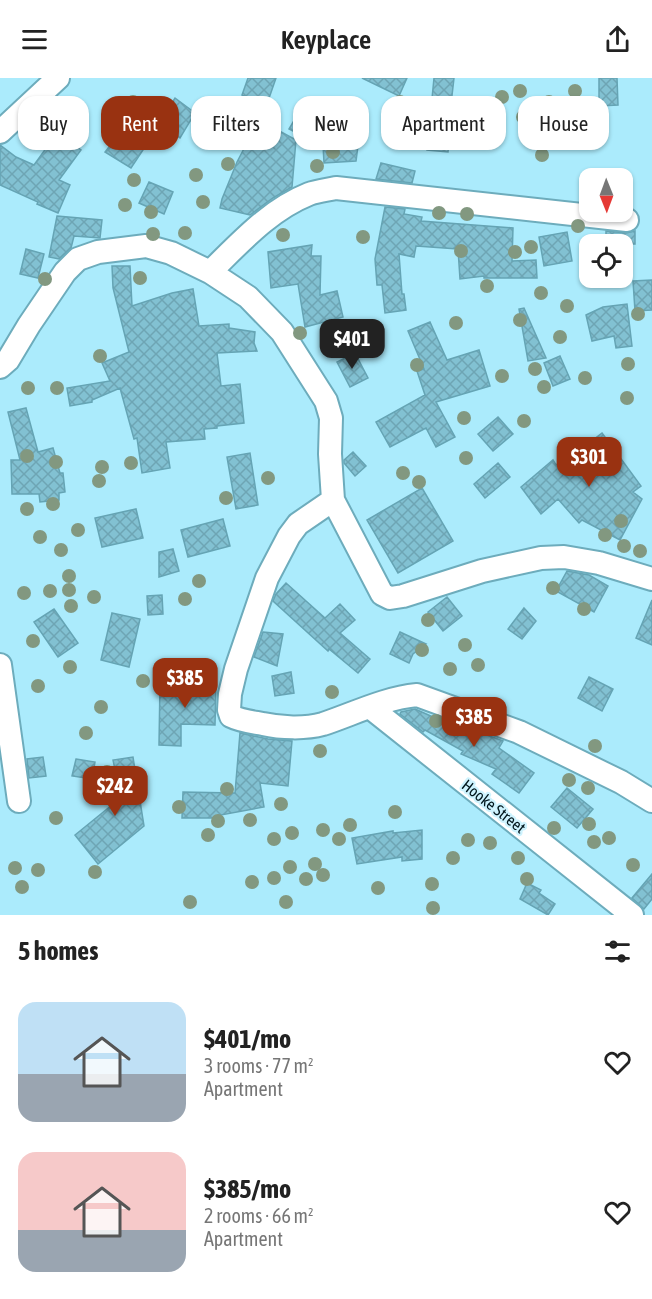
<!DOCTYPE html>
<html lang="en">
<head>
<meta charset="utf-8">
<style>
	body { margin:0; font-family:"Asap Condensed",sans-serif; background:#f6f6f6; color:#222; height:100vh; display:flex; flex-direction:column; font-size:22px; white-space:nowrap }
	* { box-sizing:border-box; margin:0 }
	p { font-size:20px; color:#767676 }
	.icon { flex:none; width:33px; height:33px; fill:none; stroke:currentColor; stroke-width:2; stroke-linecap:round; stroke-linejoin:round }
	.map { position:relative; height:837px; overflow:hidden }
	.side { display:flex; flex-direction:column; background:#fff; flex:1 }
	.side>* { flex:none }
	.top-card { position:absolute; left:18px; top:18px; width:616px; height:54px; display:flex; gap:12px }
	.needle { width:39px; rotate:179deg }
	.fabs { position:absolute; left:579px; top:90px; display:grid; gap:12px }
	.fabs a { display:grid; place-items:center; width:54px; height:54px; border-radius:12px; background:#fff; box-shadow:0 2px 4px #0004; font-size:30px }
	.price { position:absolute; translate:-50% -51px; padding:0 14px; border-radius:12px; background:#993211; color:#fff; font-size:20px; line-height:39px; filter:drop-shadow(0 2px 3px #0008) }
	.price::after { content:''; position:absolute; left:50%; top:36px; width:18px; height:14px; margin-left:-9px; background:inherit; clip-path:polygon(0 0,100% 0,50% 100%) }
	.price.selected { background:#222; color:#fff }
	ul { padding:0; list-style:none }
	li { display:flex; align-items:center; gap:18px; height:150px; padding:0 18px }
	li span { display:grid; place-items:center; flex:none; width:168px; height:120px; border-radius:18px; color:#555 }
	li>.icon { margin-inline-start:auto }
	span .icon { width:72px; height:72px; fill:#fffc; stroke-width:1 }
	li b { font-size:26px }
	h2 { display:flex; justify-content:space-between; align-items:center; height:72px; padding:0 18px; font-size:26px }
	.pill { padding:0 21px; border-radius:18px; background:#fff; box-shadow:0 2px 4px #0004; font-size:21px; line-height:54px }
	.pill.selected { background:#993211; color:#fff }
	header { display:flex; justify-content:space-between; align-items:center; height:78px; padding:0 18px; background:#fff; font-size:27px; font-weight:600 }
	.map>svg:first-child { display:block }
</style>
</head>
<body>
<header><svg class="icon" aria-label="menu" viewBox="0 0 24 24"><path d="M4 6h16M4 12h16M4 18h16"/></svg>Keyplace<svg class="icon" aria-label="share" viewBox="0 0 24 24"><path d="M12 15V3M7 8l5-5 5 5M5 13v7h14v-7"/></svg></header>
<div class="map">
<svg width="652" height="837" viewBox="0 0 652 837">
	<defs>
		<pattern id="building-cross-hatch" width="8" height="8" patternUnits="userSpaceOnUse" patternTransform="scale(1.5)"><rect width="8" height="8" fill="#82c1d2"/><path d="M0 0l8 8M0 8l8-8" fill="none" stroke="#6ea5b4"/></pattern>
	</defs>
	<rect width="100%" height="100%" fill="#abebfc"/>
	<path fill="url(#building-cross-hatch)" stroke="#65a4b4" stroke-width="1.5" d="M248 0H276L267 26 242 17Z
		M362 0H407L399 18Z
		M434 0H454L449 44H451L448 74 427 72Z
		M599 0H617L618 27 599 28Z
		M175 20 195 35 180 60 159 46Z
		M305 24 326 35 310 62 289 51Z
		M259 42 296 62 292 109 273 120 250 137 220 130 222 121 237 84Z
		M141 48 153 57 131 90 105 74 123 51 135 58Z
		M57 55 81 72 59 102 70 107 58 135 37 126 38 124 0 107V67L16 79 34 87Z
		M341 66V67L358 68 356 83 324 85 323 67Z
		M381 85 415 93 412 105 376 101Z
		M149 104 173 114 164 136 139 125Z
		M385 129 405 131 404 136 422 139 421 143 513 150 512 183 536 182 537 200H484V198L460 201 458 171 416 168 414 179 399 176 402 216H404L406 232 385 235 382 207H377L375 181Z
		M57 138 102 142 100 160 74 158 71 170 59 181 49 179Z
		M606 153 626 155 635 153V166H606Z
		M567 154 572 183 544 188 539 159Z
		M312 167 311 178H321L320 217 337 213 343 239 305 249 298 206 271 210 268 174Z
		M26 171 44 176 38 200 20 196Z
		M112 188H130L132 228 172 215 193 211 199 248 229 246V250L255 254 254 265 257 273 217 275 221 308 240 306 244 345 217 348V350L204 351 205 361 166 364 170 390 142 395 137 360 134 361 120 310 92 322V324L70 328 67 310 110 303 102 285 129 274 113 210Z
		M652 202V232L635 233 633 203Z
		M627 226 632 268 616 270 614 258 592 263 586 237 603 229Z
		M524 230 546 280 528 283 519 231Z
		M430 244 447 282 479 272 490 308 436 324 455 359 436 369 426 350 390 369 376 344 425 317 417 293 424 291 408 253Z
		M355 275 368 300 350 309 337 284Z
		M560 278 570 301 553 308 544 285Z
		M26 330 38 374 53 370 60 395H63L65 414 59 415V422L40 424 39 416H12L11 382H20L8 334Z
		M498 339 513 356 493 373 478 356Z
		M602 355 641 408 633 414 642 421 620 462 582 442 579 445 558 421 541 436 521 409 553 382 556 387 576 375Z
		M353 374 366 388 355 398 344 385V382Z
		M250 375 258 427 236 431 227 379Z
		M498 385 510 399 485 420 474 406Z
		M422 410 453 463 398 495 367 442Z
		M136 431 143 460 102 469 95 440Z
		M223 441 230 468 188 479 181 452Z
		M173 471 179 493 159 499V474Z
		M567 493 589 497 608 508 594 534 556 513Z
		M286 505 325 540 340 526 355 542 340 555 370 581 358 595 329 571 328 573 273 523 276 516Z
		M162 517 163 536 148 537 147 518Z
		M447 519 462 538 443 553 428 534Z
		M652 522V567L636 560Z
		M524 530 536 543 522 561 508 551Z
		M54 531 78 565 58 579 34 544Z
		M112 535 140 541 129 589 101 582Z
		M263 554 283 556 277 588 254 579Z
		M400 554 426 566 413 576 409 585 390 576Z
		M291 594 294 615 275 618 272 598Z
		M589 599 613 611 602 633 578 620Z
		M160 605 216 606 215 647 181 646V668L159 667Z
		M415 631 442 643 443 641 503 663 499 670 534 695 519 715 492 696 496 691 461 676 463 673 425 652 423 654 400 636 401 634Z
		M240 655 268 661 292 663 288 708 260 705 264 729 215 738V740H182L183 714 235 715Z
		M43 679 46 698 29 700 27 681Z
		M133 679 144 748 98 786 75 757 134 709 118 706 113 682Z
		M76 681 95 684 92 701 72 698Z
		M567 710 593 731 577 750 551 729Z
		M422 752V781L402 783V779L357 786 352 760 393 753V755Z
		M652 796V821L644 831 632 820Z
		M527 805 541 812 539 815 555 826 548 837 520 821Z"/>
	<g fill="none" stroke-linecap="round" stroke-linejoin="round">
		<defs>
			<path id="minor" d="M0 54 58 0
				M210 194C240 165 269 132 309 116 317 113 327 112 336 110L627 142
				M0 289 8 282 29 247 65 194 78 181 98 174 146 168 171 175 210 194 248 219 282 254 326 323 331 340 330 376 333 422 382 516 390 520 403 518 482 493 541 480 564 479 599 485 652 501
				M333 422 298 446 289 458 267 500 236 591 230 616 229 632 231 638C241 643 252 644 263 646 281 650 305 651 323 646 353 636 385 620 417 617L519 654 621 704 652 723
				M0 587 19 723
				M371 630 632 837"/>
		</defs>
		<use href="#minor" stroke="#6dacbc" stroke-width="26"/>
		<use href="#minor" stroke="#fff" stroke-width="22"/>
	</g>
	<g fill="#829880">
		<circle cx="520" cy="13" r="7"/>
		<circle cx="575" cy="13" r="7"/>
		<circle cx="502" cy="19" r="7"/>
		<circle cx="133" cy="24" r="7"/>
		<circle cx="400" cy="24" r="7"/>
		<circle cx="549" cy="24" r="7"/>
		<circle cx="523" cy="39" r="7"/>
		<circle cx="540" cy="43" r="7"/>
		<circle cx="333" cy="74" r="7"/>
		<circle cx="542" cy="77" r="7"/>
		<circle cx="228" cy="86" r="7"/>
		<circle cx="317" cy="88" r="7"/>
		<circle cx="196" cy="97" r="7"/>
		<circle cx="134" cy="102" r="7"/>
		<circle cx="203" cy="124" r="7"/>
		<circle cx="125" cy="127" r="7"/>
		<circle cx="151" cy="134" r="7"/>
		<circle cx="439" cy="135" r="7"/>
		<circle cx="467" cy="136" r="7"/>
		<circle cx="578" cy="148" r="7"/>
		<circle cx="185" cy="155" r="7"/>
		<circle cx="153" cy="156" r="7"/>
		<circle cx="283" cy="157" r="7"/>
		<circle cx="363" cy="159" r="7"/>
		<circle cx="531" cy="169" r="7"/>
		<circle cx="461" cy="173" r="7"/>
		<circle cx="515" cy="174" r="7"/>
		<circle cx="140" cy="200" r="7"/>
		<circle cx="45" cy="201" r="7"/>
		<circle cx="487" cy="208" r="7"/>
		<circle cx="541" cy="215" r="7"/>
		<circle cx="567" cy="228" r="7"/>
		<circle cx="638" cy="236" r="7"/>
		<circle cx="520" cy="242" r="7"/>
		<circle cx="456" cy="245" r="7"/>
		<circle cx="300" cy="255" r="7"/>
		<circle cx="560" cy="259" r="7"/>
		<circle cx="100" cy="278" r="7"/>
		<circle cx="628" cy="286" r="7"/>
		<circle cx="417" cy="287" r="7"/>
		<circle cx="535" cy="291" r="7"/>
		<circle cx="502" cy="298" r="7"/>
		<circle cx="585" cy="300" r="7"/>
		<circle cx="544" cy="309" r="7"/>
		<circle cx="28" cy="310" r="7"/>
		<circle cx="57" cy="310" r="7"/>
		<circle cx="627" cy="320" r="7"/>
		<circle cx="464" cy="340" r="7"/>
		<circle cx="524" cy="343" r="7"/>
		<circle cx="27" cy="378" r="7"/>
		<circle cx="466" cy="380" r="7"/>
		<circle cx="56" cy="384" r="7"/>
		<circle cx="131" cy="385" r="7"/>
		<circle cx="102" cy="389" r="7"/>
		<circle cx="403" cy="395" r="7"/>
		<circle cx="268" cy="400" r="7"/>
		<circle cx="99" cy="403" r="7"/>
		<circle cx="419" cy="404" r="7"/>
		<circle cx="226" cy="420" r="7"/>
		<circle cx="53" cy="426" r="7"/>
		<circle cx="27" cy="431" r="7"/>
		<circle cx="621" cy="443" r="7"/>
		<circle cx="78" cy="452" r="7"/>
		<circle cx="605" cy="457" r="7"/>
		<circle cx="40" cy="459" r="7"/>
		<circle cx="624" cy="468" r="7"/>
		<circle cx="61" cy="472" r="7"/>
		<circle cx="640" cy="473" r="7"/>
		<circle cx="69" cy="498" r="7"/>
		<circle cx="199" cy="503" r="7"/>
		<circle cx="553" cy="510" r="7"/>
		<circle cx="69" cy="512" r="7"/>
		<circle cx="50" cy="513" r="7"/>
		<circle cx="24" cy="515" r="7"/>
		<circle cx="94" cy="519" r="7"/>
		<circle cx="185" cy="521" r="7"/>
		<circle cx="71" cy="528" r="7"/>
		<circle cx="584" cy="531" r="7"/>
		<circle cx="428" cy="542" r="7"/>
		<circle cx="33" cy="563" r="7"/>
		<circle cx="465" cy="567" r="7"/>
		<circle cx="422" cy="572" r="7"/>
		<circle cx="478" cy="587" r="7"/>
		<circle cx="70" cy="589" r="7"/>
		<circle cx="450" cy="591" r="7"/>
		<circle cx="143" cy="603" r="7"/>
		<circle cx="38" cy="608" r="7"/>
		<circle cx="332" cy="614" r="7"/>
		<circle cx="101" cy="629" r="7"/>
		<circle cx="436" cy="643" r="7"/>
		<circle cx="86" cy="655" r="7"/>
		<circle cx="595" cy="668" r="7"/>
		<circle cx="320" cy="673" r="7"/>
		<circle cx="107" cy="694" r="7"/>
		<circle cx="569" cy="702" r="7"/>
		<circle cx="588" cy="710" r="7"/>
		<circle cx="227" cy="711" r="7"/>
		<circle cx="281" cy="726" r="7"/>
		<circle cx="179" cy="729" r="7"/>
		<circle cx="395" cy="734" r="7"/>
		<circle cx="56" cy="740" r="7"/>
		<circle cx="250" cy="742" r="7"/>
		<circle cx="218" cy="743" r="7"/>
		<circle cx="589" cy="746" r="7"/>
		<circle cx="350" cy="747" r="7"/>
		<circle cx="554" cy="750" r="7"/>
		<circle cx="323" cy="752" r="7"/>
		<circle cx="292" cy="755" r="7"/>
		<circle cx="208" cy="757" r="7"/>
		<circle cx="609" cy="760" r="7"/>
		<circle cx="274" cy="761" r="7"/>
		<circle cx="339" cy="761" r="7"/>
		<circle cx="468" cy="762" r="7"/>
		<circle cx="594" cy="764" r="7"/>
		<circle cx="490" cy="765" r="7"/>
		<circle cx="453" cy="780" r="7"/>
		<circle cx="518" cy="780" r="7"/>
		<circle cx="315" cy="786" r="7"/>
		<circle cx="633" cy="787" r="7"/>
		<circle cx="290" cy="789" r="7"/>
		<circle cx="15" cy="790" r="7"/>
		<circle cx="38" cy="792" r="7"/>
		<circle cx="95" cy="794" r="7"/>
		<circle cx="323" cy="797" r="7"/>
		<circle cx="274" cy="800" r="7"/>
		<circle cx="306" cy="801" r="7"/>
		<circle cx="527" cy="801" r="7"/>
		<circle cx="252" cy="804" r="7"/>
		<circle cx="432" cy="806" r="7"/>
		<circle cx="22" cy="809" r="7"/>
		<circle cx="378" cy="810" r="7"/>
		<circle cx="190" cy="824" r="7"/>
		<circle cx="286" cy="824" r="7"/>
		<circle cx="433" cy="830" r="7"/>
	</g>
	<g text-anchor="middle" stroke-width="4.5" stroke-linejoin="round" paint-order="stroke">
		<g font-size="16" fill="#00151b" stroke="#cef3fe">
			<text transform="translate(494 728) rotate(38)" y="6">Hooke Street</text>
		</g>
	</g>
</svg>
<div class="fabs">
<a><svg class="needle" viewBox="-14 -14 28 28"><path d="M0-13l5 13h-10z" fill="#e53935"/><path d="M0 13l5-13h-10z" fill="#767676"/></svg></a>
<a><svg class="icon" aria-label="locate" viewBox="0 0 24 24"><circle cx="12" cy="12" r="6"/><path d="M12 2v4M12 18v4M2 12h4M18 12h4"/></svg></a>
</div>
<b class="price selected" style="left:352px;top:292px">$401</b>
<b class="price" style="left:589px;top:410px">$301</b>
<b class="price" style="left:185px;top:631px">$385</b>
<b class="price" style="left:474px;top:670px">$385</b>
<b class="price" style="left:115px;top:739px">$242</b>
<div class="top-card">
<a class="pill">Buy</a>
<a class="pill selected">Rent</a>
<a class="pill">Filters</a>
<a class="pill">New</a>
<a class="pill">Apartment</a>
<a class="pill">House</a>
</div>
</div>
<section class="side">
<h2>5 homes<svg class="icon" aria-label="filters" viewBox="0 0 24 24"><path d="M4 7h16M4 17h16"/><circle cx="9" cy="7" r="2"/><circle cx="15" cy="17" r="2"/></svg></h2>
<ul>
<li><span style="background:linear-gradient(#bfe0f5 60%,#9aa5b1 0)"><svg class="icon" aria-label="home" viewBox="0 0 24 24"><path d="M3 11l9-7 9 7M6 9v11h12V9"/></svg></span><div><b>$401/mo</b><p>3 rooms · 77 m²</p><p>Apartment</p></div><svg class="icon" aria-label="heart" viewBox="0 0 24 24"><path d="M12 20l-8-8c-3-5 5-10 8-4 3-6 11-1 8 4z"/></svg></li>
<li><span style="background:linear-gradient(#f6c9c9 65%,#9aa5b1 0)"><svg class="icon" aria-label="home" viewBox="0 0 24 24"><path d="M3 11l9-7 9 7M6 9v11h12V9"/></svg></span><div><b>$385/mo</b><p>2 rooms · 66 m²</p><p>Apartment</p></div><svg class="icon" aria-label="heart" viewBox="0 0 24 24"><path d="M12 20l-8-8c-3-5 5-10 8-4 3-6 11-1 8 4z"/></svg></li>
</ul>
</section>
</body>
</html>
